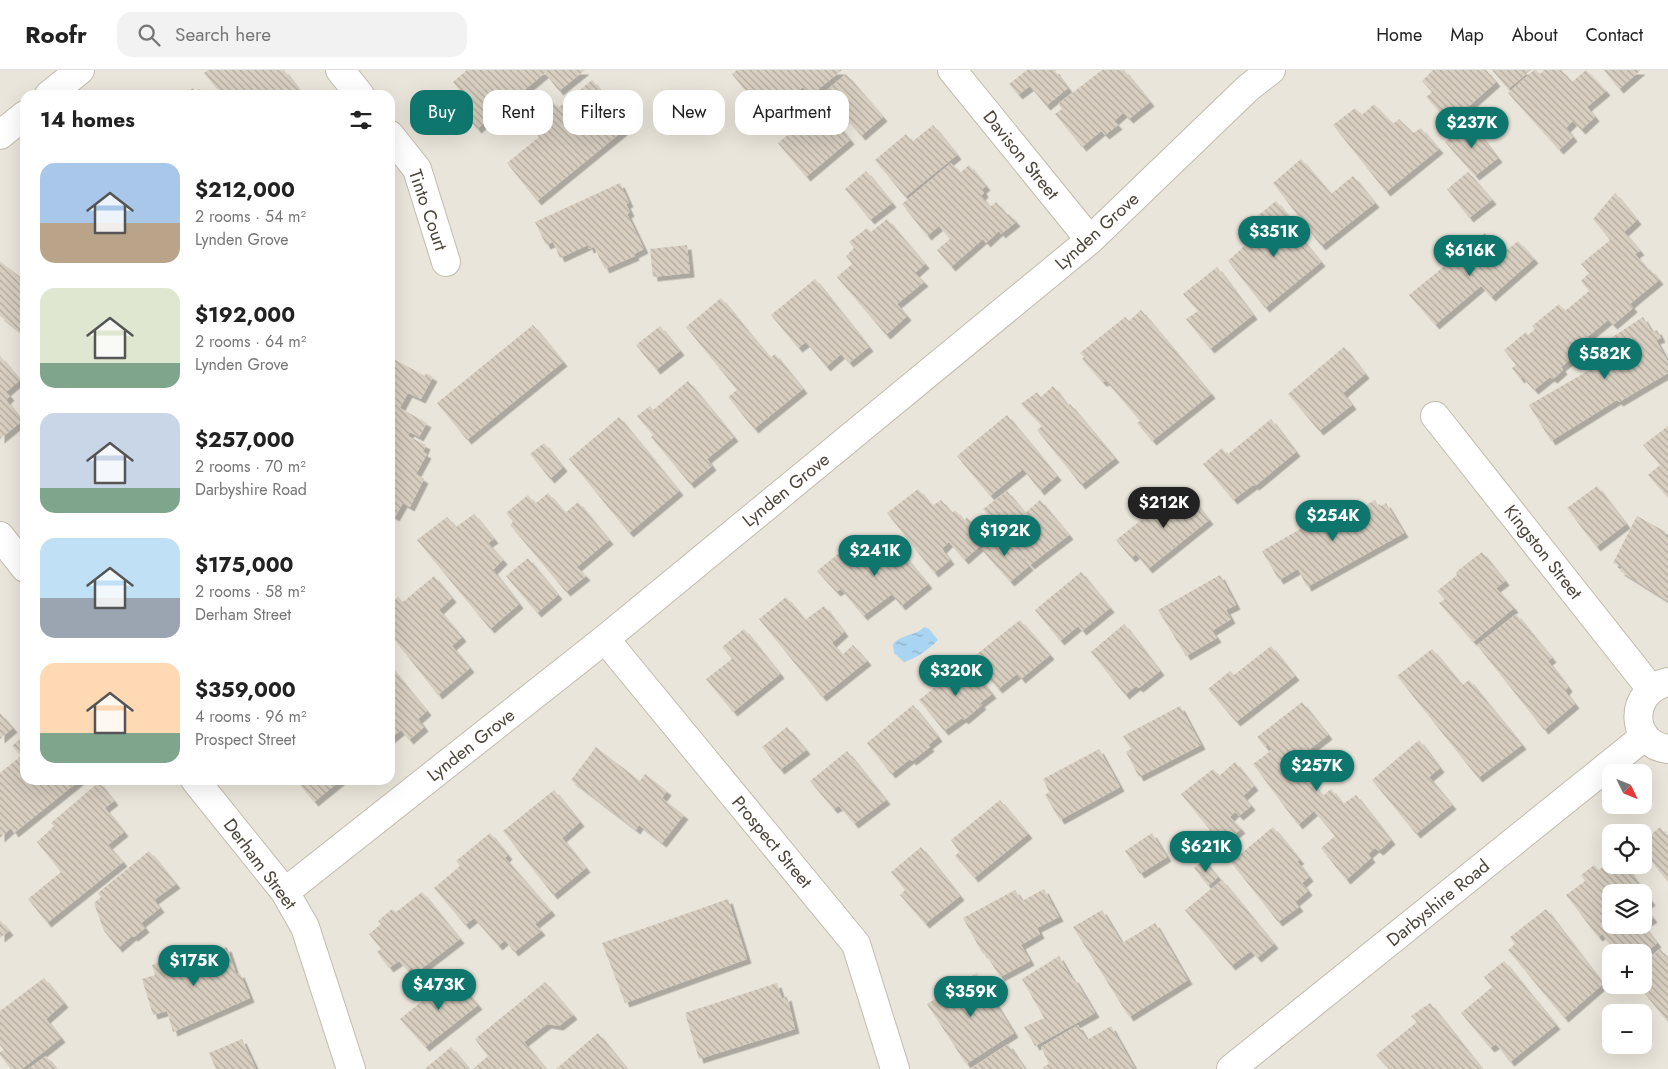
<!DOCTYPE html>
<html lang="en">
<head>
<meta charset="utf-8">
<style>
	body { margin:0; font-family:Jost,sans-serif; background:#f2f2f2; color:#222; height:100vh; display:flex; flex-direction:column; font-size:19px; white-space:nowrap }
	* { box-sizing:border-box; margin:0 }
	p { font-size:16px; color:#767676 }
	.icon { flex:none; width:28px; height:28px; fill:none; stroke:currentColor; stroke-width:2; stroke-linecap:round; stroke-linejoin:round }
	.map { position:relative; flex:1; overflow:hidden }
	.drawer { position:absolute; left:20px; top:20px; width:375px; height:695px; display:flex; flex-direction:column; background:#fff; border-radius:15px; box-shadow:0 5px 20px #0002 }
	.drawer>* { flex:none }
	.guide { position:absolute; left:410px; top:20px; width:475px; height:45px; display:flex; gap:10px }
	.needle { width:32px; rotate:133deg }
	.controls { position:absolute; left:1602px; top:694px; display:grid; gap:10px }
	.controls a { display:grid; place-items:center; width:50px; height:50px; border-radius:10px; background:#fff; box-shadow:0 5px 20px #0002; font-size:25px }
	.price { position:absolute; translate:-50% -42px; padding:0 11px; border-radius:18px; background:#0f766e; color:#fff; font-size:16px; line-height:32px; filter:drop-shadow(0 1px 2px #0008) }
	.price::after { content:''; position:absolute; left:50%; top:30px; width:15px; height:11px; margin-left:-8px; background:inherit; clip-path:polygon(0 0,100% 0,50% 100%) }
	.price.current { background:#222; color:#fff }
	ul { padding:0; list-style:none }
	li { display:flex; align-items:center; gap:15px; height:125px; padding:0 20px }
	li span { display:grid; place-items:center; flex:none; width:140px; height:100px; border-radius:15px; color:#555 }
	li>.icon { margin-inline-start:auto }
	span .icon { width:60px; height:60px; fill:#fffc; stroke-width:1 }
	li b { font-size:21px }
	h2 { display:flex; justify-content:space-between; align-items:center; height:60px; padding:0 20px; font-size:21px }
	.chip { padding:0 18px; border-radius:15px; background:#fff; box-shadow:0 5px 20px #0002; font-size:18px; line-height:45px }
	.chip.current { background:#0f766e; color:#fff }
	header { display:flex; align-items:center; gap:30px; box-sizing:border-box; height:70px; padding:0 25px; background:#fff; border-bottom:1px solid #e0e0e0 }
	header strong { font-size:24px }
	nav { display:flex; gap:28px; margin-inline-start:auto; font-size:18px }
	.search { width:350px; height:45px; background:#f2f2f2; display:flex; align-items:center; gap:12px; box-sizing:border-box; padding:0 18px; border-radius:15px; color:#767676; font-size:19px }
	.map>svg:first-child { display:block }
</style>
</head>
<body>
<header>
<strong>Roofr</strong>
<div class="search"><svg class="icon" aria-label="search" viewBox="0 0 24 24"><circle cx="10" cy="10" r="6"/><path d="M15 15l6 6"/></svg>Search here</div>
<nav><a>Home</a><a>Map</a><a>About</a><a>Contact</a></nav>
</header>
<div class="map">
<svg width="1668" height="999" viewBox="0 0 1668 999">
	<defs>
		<pattern id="water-ripples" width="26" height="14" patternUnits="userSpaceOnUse" patternTransform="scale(1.25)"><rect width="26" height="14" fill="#a9d4f2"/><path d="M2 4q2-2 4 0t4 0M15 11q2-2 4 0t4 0" fill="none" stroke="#8caec5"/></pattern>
		<pattern id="building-back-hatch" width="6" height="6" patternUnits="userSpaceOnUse" patternTransform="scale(1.25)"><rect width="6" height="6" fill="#d8cfc1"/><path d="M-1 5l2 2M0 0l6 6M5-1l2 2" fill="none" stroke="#b1aa9e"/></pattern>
		<filter id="shadow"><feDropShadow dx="4.5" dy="4.5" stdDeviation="0" flood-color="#0004"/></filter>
	</defs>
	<rect width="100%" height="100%" fill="#f6f3ec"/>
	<path fill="#eae5da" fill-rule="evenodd" d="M0 0H1668V999H0ZM25 25H390V710H25ZM1611 702H1644V735H1611ZM1611 762H1644V795H1611ZM1611 822H1644V855H1611ZM1611 882H1644V915H1611ZM1611 942H1644V975H1611Z"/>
	<path fill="url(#water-ripples)" d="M924 557 929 559 938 570C928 580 917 588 904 592L894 583 893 574C904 563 916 566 924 557Z"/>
	<path fill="url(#building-back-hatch)" filter="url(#shadow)" d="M208 0H284L303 25H222L204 3Z
		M467 0H585L559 21 545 3 477 59 459 36 467 29 453 12Z
		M737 0H842L810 26 803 17 754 58 735 35 748 24 732 4Z
		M1027 0H1057L1055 1 1068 18 1046 36 1030 16 1018 25 1009 14Z
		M1102 0H1124L1150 32 1129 49 1123 43 1114 51 1118 55 1105 65 1101 61 1082 77 1055 44 1062 39 1058 34Z
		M1433 0H1486L1496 12 1450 53 1426 27 1432 22 1422 11Z
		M1492 0H1531L1508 19Z
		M1534 0H1536L1540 4 1544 0H1561L1572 12 1586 0 1606 21 1587 37 1595 47 1581 60 1573 51 1566 58 1573 67 1559 80 1508 23Z
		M1604 0H1641L1619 19Z
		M846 4 883 47 861 66 846 48 838 55 850 70 806 107 778 73 789 64 783 57Z
		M592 10 629 56 537 131 507 93 539 67 527 52 552 31 558 38Z
		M193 18 196 22 199 19 204 25H184Z
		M1374 34 1393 54 1399 49 1413 63 1421 58 1439 79 1386 122 1333 55 1355 38 1362 45Z
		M1470 52 1498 88 1475 106 1445 72Z
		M933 55 957 85 905 127 875 90 906 64 912 72Z
		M1301 89 1331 124 1353 106 1375 133 1321 176 1273 113Z
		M951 93 960 103 969 95 986 116 982 119 984 123 981 126 990 137 996 132 1007 145 1009 144 1016 152 1001 164 999 161 986 173 983 169 951 197 937 180 950 169 939 156 927 166 902 134Z
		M866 101 892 133 870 150 845 119Z
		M1468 102 1492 130 1469 148 1447 119Z
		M620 113 629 133 626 134 630 142 627 144 644 179 634 184 635 186 605 199 594 177 589 179 588 175 560 188 553 172 546 175 535 152Z
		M1615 123 1637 150 1624 162 1640 181 1635 184 1648 200 1650 199 1659 210 1630 234 1633 238 1613 255 1608 250 1579 274 1584 279 1561 297 1563 300 1553 309 1550 307 1534 320 1522 307 1520 309 1512 298 1516 295 1504 280 1526 262 1528 265 1535 259 1532 256 1559 234 1565 241 1589 221 1581 211 1589 203 1581 194 1610 170 1593 149Z
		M1276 131 1295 155 1293 158 1321 192 1265 238 1228 191 1253 168 1258 174 1270 165 1256 147Z
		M887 149 925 194 915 203 924 212 897 234 907 246 886 265 837 207 852 194 846 186 854 178 849 172 867 158 871 162Z
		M1485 163 1503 183 1518 171 1534 189 1491 227 1481 216 1435 255 1409 225Z
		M687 175 690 203 653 207 650 179Z
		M0 191 25 211V266L0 246Z
		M1217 197 1253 245 1210 279 1186 249 1198 241 1183 224Z
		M815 209 869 277 849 293 841 284 826 297 806 272 798 278 771 245Z
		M721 228 770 288 775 284 803 319 754 359 728 327 737 320 686 257Z
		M1141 240 1211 324 1152 371 1137 353 1140 351 1106 311 1102 312 1082 289 1084 287 1080 283 1125 247 1129 251Z
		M1643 247 1652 262 1657 260 1661 268 1656 270 1668 292V303L1619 332 1617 330 1551 371 1529 335 1598 295 1592 286 1614 271 1611 268Z
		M533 255 563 292 467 370 437 333Z
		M660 256 680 281 656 300 636 275Z
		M1344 277 1365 304 1343 323 1352 335 1319 361 1288 324Z
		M0 286 20 310 6 322 10 326 6 330 22 351 0 369Z
		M390 287 425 306 426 303 433 307 421 329 408 323 400 338 427 353 419 367 410 362 408 366 426 375 423 382 427 384 416 404 424 409 410 437 403 433 395 447 390 444Z
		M688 311 734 367 707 389 712 396 690 414 651 367 653 365 637 346 650 336 653 340Z
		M1053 316 1068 336 1070 334 1115 388 1081 415 1037 360 1042 356 1021 334 1037 322 1041 327Z
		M1007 345 1057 406 1040 421 1023 399 990 426 957 386Z
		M619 347 679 421 629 463 569 389Z
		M1271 349 1296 382 1255 416 1253 415 1233 430 1203 394 1222 378 1227 385Z
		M1668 356V428L1648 405 1660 395 1643 375Z
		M544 373 563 397 550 409 530 384Z
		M1597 416 1626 454 1596 477 1567 438Z
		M1183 417 1209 450 1148 499 1136 484 1131 488 1116 470Z
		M918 419 932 436 941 430 952 443 955 440 964 451 967 447 986 471 964 490 949 472 942 479 950 490 934 503 887 443Z
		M1007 421 1025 443 1040 430 1069 465 1030 495 983 439Z
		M548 423 565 443 578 432 609 470 577 497 586 506 566 522 510 455 513 452 506 443 528 425 535 434Z
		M1375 430 1379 437 1386 433 1404 463 1307 517 1298 499 1279 510 1262 481 1346 433 1352 443Z
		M474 444 494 469 488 473 503 490 493 500 519 534 490 559 417 470 447 447 456 457Z
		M1637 446 1666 462 1664 465 1668 468V531L1620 501 1622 497 1613 493Z
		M1002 462 1029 496 1010 512 981 479Z
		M888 466 928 514 901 536 892 524 863 546 841 519 836 522 817 501 838 484 849 497Z
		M1482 482 1505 511 1496 518 1514 538 1473 572 1439 533 1445 529 1437 521 1457 505 1456 502Z
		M528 488 558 525 537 543 506 506Z
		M1081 502 1110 538 1082 561 1078 556 1060 571 1035 540Z
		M1220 505 1236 535 1226 540 1231 549 1212 561 1217 568 1186 586 1158 540Z
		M434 506 452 528 439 540 462 567 452 576 470 598 438 625 390 564V530L391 532 398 527 403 532Z
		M786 527 805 550 824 536 844 562 832 573 842 585 853 575 867 591 822 627 759 549Z
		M1516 544 1552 588 1548 591 1568 617 1565 621 1575 634 1544 660 1477 575Z
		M1020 550 1050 585 1021 609 1017 604 998 619 972 588Z
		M1124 554 1160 601 1139 618 1136 616 1125 625 1091 582Z
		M744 559 780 604 733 642 706 609 732 589 722 577Z
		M1271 576 1295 606 1236 652 1208 619 1230 601 1234 605Z
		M1432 579 1462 615 1469 610 1522 675 1478 708 1397 606Z
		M967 592 992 624 980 633 982 635 964 650 962 648 944 661 919 630Z
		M390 596 427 641 418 649 424 657 409 670 401 660 390 669Z
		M1302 632 1328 665 1310 679 1316 688 1302 701 1323 726 1331 719 1343 734 1356 725 1391 770 1379 781 1375 778 1368 784 1371 788 1346 810 1321 778 1335 766 1314 741 1298 755 1253 694 1272 680 1267 675 1265 677 1257 667Z
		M913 635 938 667 928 675 930 677 912 691 910 689 891 704 867 673Z
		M1180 636 1201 675 1139 707 1126 682 1131 679 1123 666Z
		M0 643 13 658 0 669Z
		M787 657 806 680 780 700 762 677Z
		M25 665V710H80L14 763 11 758 0 768V703L21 686 12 676Z
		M1419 670 1440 698 1429 707 1452 735 1416 764 1372 710Z
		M596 677 640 711 645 704 667 721 662 728 684 745 662 773 639 755 636 760 571 710Z
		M1099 679 1120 717 1060 750 1045 725 1049 722 1043 709Z
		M847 681 886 730 854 754 839 736 833 739 810 711Z
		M1235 692 1254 716 1243 726 1251 736 1239 746 1235 742 1230 747 1241 759 1214 780 1203 766 1210 760 1181 724 1213 699 1219 706Z
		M296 710H341L314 732Z
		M99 712 114 731 105 738 124 762 108 775 123 792 47 853 28 829 61 802 37 772 54 756 51 753Z
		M554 720 580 752 562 768 586 798 553 825 503 761Z
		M1000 730 1028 764 974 808 955 786 959 782 951 770Z
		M1273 757 1300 790 1297 791 1309 807 1302 813 1308 821 1295 832 1299 837 1278 852 1231 792Z
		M1660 757 1668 767V812L1644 782V770Z
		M490 763 508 785 505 788 551 841 535 854 541 861 514 882 505 870 498 876 474 848 465 855 434 818 460 796 456 791Z
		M1152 763 1167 787 1140 804 1125 781Z
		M921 777 960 826 925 854 900 825 905 820 891 802Z
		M149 781 176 814 154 830 160 838 141 853 145 858 134 867 132 866 118 878 104 861 94 833 101 827 98 823Z
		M1204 790 1218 807 1208 816 1194 798Z
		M1611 790V795H1625L1651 831 1644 837 1653 848 1644 854V822H1611V855H1643L1657 873 1644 884V882H1616L1602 864 1598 867 1566 825 1585 811 1581 805 1594 795 1599 800Z
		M1222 810 1274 874 1257 888 1251 881 1231 896 1185 840Z
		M1044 819 1059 847 1037 858 1040 864 1021 875 1030 891 1000 907 985 883 983 884 963 848 1015 820 1022 831Z
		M422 822 460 869 416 903 412 897 408 901 399 891 389 898 377 882 381 879 369 864 381 854 378 851 392 839 396 842Z
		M728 829 747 889 625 933 602 873Z
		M1546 839 1603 914 1564 948 1508 880 1515 874 1510 867Z
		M1102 840 1122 873 1155 853 1188 910 1129 947 1073 857Z
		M0 850 9 861 0 868Z
		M227 877 236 904 240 903 250 928 173 962 167 941 153 945 142 909 155 905 152 895 198 878 201 887Z
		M1660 879 1668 888V949L1666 950 1638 915H1644V887L1647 884 1649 888Z
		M1059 886 1072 909 1074 908 1095 943 1035 976 1024 957 1044 948 1022 909Z
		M1504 891 1556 955 1510 992 1496 974 1490 978 1461 943 1492 917 1484 907Z
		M451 903 478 935 425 977 400 949 432 923 429 921Z
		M977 903 1014 963 966 994 927 934Z
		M44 908 64 933 46 949 61 968 22 999H11L0 985V982L4 980 0 975V941Z
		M545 912 573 945 559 956 547 954 524 972 546 999H473L488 986 475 969Z
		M777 913 782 929 787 926 795 959 699 989 685 943Z
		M1430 933 1482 999H1389L1376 985 1417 952 1411 946Z
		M1078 955 1087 970 1111 956 1135 999H1044L1043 997 1049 994 1041 977Z
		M598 963 627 999H556Z
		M242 969 256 999H216L209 983Z
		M1008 974 1025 999H971Z
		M451 977 469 999H426V998Z
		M46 986 56 999H28Z"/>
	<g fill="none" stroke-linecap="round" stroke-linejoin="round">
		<defs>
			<path id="street" d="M340 0 360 25
				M952 0 1090 170
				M49 25 80 0
				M0 65 25 45
				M390 65 417 99 446 192
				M1435 346 1651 619
				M0 466 25 498
				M605 569 856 874 895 999
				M1668 612C1629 620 1628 674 1668 679
				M195 710 285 822 305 857 351 999
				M285 822 605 569 1090 170 1248 18 1271 0
				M1231 999 1645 666"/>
		</defs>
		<use href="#street" stroke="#c2bbae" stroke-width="30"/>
		<use href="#street" stroke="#fff" stroke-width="28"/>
	</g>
	<g text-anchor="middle" stroke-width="4.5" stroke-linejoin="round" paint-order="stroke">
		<g font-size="18" fill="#4b4439" stroke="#fff">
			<text transform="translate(1021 85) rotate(51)" y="6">Davison Street</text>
			<text transform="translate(428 140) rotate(71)" y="6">Tinto Court</text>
			<text transform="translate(1097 161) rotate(-42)" y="6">Lynden Grove</text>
			<text transform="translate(786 420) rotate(-39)" y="6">Lynden Grove</text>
			<text transform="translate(1543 482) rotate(52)" y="6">Kingston Street</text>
			<text transform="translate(471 675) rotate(-38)" y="6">Lynden Grove</text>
			<text transform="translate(772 772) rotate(50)" y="6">Prospect Street</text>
			<text transform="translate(260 794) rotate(53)" y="6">Derham Street</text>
			<text transform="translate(1438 833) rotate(-39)" y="6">Darbyshire Road</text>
		</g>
	</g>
</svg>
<div class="controls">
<a><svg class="needle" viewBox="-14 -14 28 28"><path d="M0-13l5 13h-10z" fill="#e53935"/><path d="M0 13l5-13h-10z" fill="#767676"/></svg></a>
<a><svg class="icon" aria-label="locate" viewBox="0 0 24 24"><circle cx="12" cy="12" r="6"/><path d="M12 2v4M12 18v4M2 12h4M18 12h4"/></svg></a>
<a><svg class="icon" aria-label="layers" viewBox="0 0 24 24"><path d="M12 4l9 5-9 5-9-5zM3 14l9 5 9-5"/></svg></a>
<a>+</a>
<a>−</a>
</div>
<b class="price" style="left:1472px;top:79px">$237K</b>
<b class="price" style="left:1274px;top:188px">$351K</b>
<b class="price" style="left:1470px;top:207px">$616K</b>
<b class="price" style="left:1605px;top:310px">$582K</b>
<b class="price current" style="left:1164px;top:459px">$212K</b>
<b class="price" style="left:1333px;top:472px">$254K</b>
<b class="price" style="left:1005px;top:487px">$192K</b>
<b class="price" style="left:875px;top:507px">$241K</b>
<b class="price" style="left:956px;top:627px">$320K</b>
<b class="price" style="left:1317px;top:722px">$257K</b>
<b class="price" style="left:1206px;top:803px">$621K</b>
<b class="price" style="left:194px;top:917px">$175K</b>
<b class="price" style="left:439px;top:941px">$473K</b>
<b class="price" style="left:971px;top:948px">$359K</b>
<div class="guide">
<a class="chip current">Buy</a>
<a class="chip">Rent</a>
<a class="chip">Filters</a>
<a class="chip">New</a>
<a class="chip">Apartment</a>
</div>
<section class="drawer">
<h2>14 homes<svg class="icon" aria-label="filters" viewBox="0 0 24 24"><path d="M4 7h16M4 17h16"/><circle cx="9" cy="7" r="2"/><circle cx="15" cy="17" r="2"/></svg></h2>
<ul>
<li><span style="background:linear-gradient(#a9c7e8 60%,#b9a48a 0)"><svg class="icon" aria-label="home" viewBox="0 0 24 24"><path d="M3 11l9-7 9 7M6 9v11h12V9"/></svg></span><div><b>$212,000</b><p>2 rooms · 54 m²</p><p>Lynden Grove</p></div></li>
<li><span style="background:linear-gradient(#dfe7d0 75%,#7fa58c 0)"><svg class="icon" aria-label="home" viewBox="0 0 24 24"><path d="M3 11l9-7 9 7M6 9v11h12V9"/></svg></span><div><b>$192,000</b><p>2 rooms · 64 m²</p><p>Lynden Grove</p></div></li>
<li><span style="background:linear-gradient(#c9d6e8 75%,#7fa58c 0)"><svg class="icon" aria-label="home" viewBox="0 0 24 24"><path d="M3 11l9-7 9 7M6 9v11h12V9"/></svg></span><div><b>$257,000</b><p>2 rooms · 70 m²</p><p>Darbyshire Road</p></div></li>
<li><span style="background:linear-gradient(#bfe0f5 60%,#9aa5b1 0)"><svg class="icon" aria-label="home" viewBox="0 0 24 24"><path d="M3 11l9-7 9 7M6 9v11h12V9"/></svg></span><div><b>$175,000</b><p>2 rooms · 58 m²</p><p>Derham Street</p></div></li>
<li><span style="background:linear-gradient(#ffd9b3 70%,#7fa58c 0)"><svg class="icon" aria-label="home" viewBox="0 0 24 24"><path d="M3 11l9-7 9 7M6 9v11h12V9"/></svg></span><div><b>$359,000</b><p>4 rooms · 96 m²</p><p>Prospect Street</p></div></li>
</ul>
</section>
</div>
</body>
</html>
